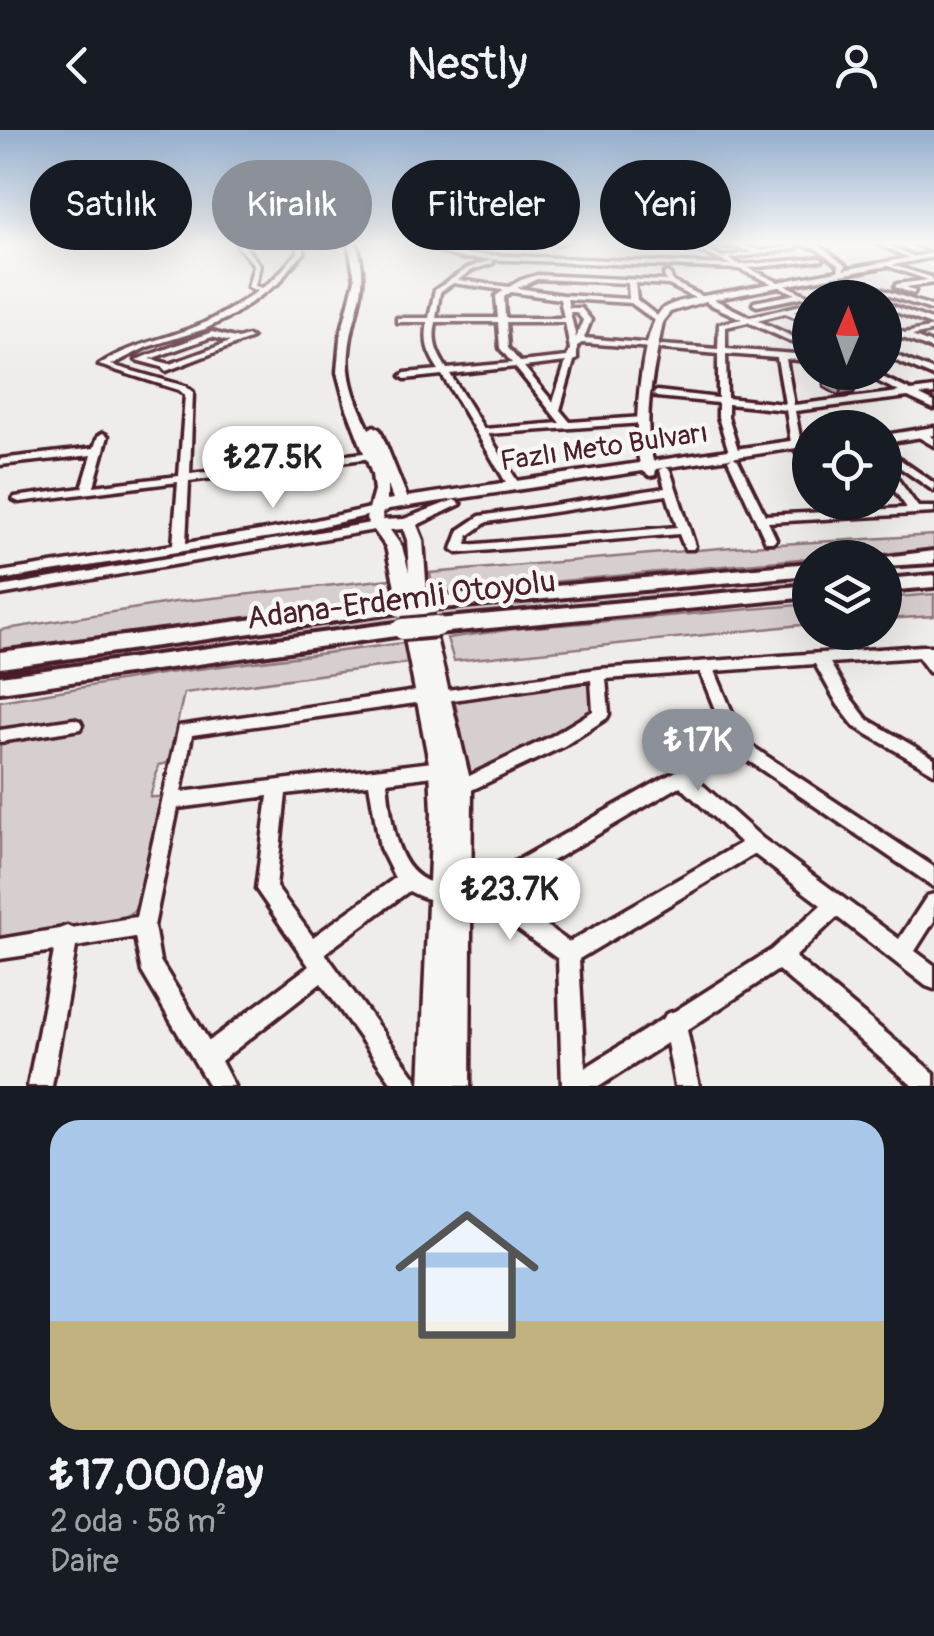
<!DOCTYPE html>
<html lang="tr">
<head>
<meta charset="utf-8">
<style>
	body { margin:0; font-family:Pangolin,sans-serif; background:#242831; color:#f1f3f6; height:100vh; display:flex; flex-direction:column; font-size:38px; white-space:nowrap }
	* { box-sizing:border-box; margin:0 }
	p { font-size:32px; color:#9ea1a6 }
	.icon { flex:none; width:55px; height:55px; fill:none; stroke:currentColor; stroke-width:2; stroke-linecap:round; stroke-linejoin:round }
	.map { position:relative; height:956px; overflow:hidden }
	.sheet { display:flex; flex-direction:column; background:#171b24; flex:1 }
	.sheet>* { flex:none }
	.hud { position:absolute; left:30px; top:30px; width:875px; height:90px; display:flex; gap:20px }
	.needle { width:65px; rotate:2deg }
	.buttons { position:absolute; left:792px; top:150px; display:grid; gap:20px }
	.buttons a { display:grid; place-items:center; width:110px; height:110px; border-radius:50%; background:#171b24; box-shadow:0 10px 40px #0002; font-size:50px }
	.price { position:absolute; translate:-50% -85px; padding:0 22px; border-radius:35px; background:#fff; color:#222; font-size:32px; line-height:65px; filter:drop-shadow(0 2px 5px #0008) }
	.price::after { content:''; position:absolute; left:50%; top:60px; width:30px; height:22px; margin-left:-15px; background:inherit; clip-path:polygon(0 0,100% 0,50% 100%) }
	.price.current { background:#8c9099; color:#fff }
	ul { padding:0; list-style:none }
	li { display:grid; align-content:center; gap:20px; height:530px; padding:0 50px }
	li span { display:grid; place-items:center; height:310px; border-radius:30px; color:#555 }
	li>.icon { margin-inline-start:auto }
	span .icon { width:180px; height:180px; fill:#fffc; stroke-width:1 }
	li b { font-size:42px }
	.chip { padding:0 35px; border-radius:45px; background:#171b24; box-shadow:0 10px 40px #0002; font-size:35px; line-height:90px }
	.chip.current { background:#8c9099; color:#fff }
	header { display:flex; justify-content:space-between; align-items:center; height:130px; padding:0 50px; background:#171b24; font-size:45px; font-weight:600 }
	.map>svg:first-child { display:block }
</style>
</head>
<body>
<header><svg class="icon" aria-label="back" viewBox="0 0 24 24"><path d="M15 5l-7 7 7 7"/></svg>Nestly<svg class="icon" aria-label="person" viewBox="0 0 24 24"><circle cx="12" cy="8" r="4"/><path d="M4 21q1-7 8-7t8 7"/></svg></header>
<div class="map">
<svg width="934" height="956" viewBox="0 0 934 956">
	<rect width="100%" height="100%" fill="#efedea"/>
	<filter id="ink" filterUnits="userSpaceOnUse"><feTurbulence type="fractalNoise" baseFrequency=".01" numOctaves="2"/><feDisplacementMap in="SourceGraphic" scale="20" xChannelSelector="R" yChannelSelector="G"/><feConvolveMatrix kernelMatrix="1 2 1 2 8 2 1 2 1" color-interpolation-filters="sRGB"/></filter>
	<g filter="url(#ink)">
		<path fill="#d7cfce" stroke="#90777c" stroke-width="2.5" d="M934 405V423L810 428 433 463 430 443 732 417Z
			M810 447V452L434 487 433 481Z
			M400 448 402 467 0 520V500L175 472Z
			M934 464V486L885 489V468Z
			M810 474V494L454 531 447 508 523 498Z
			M401 484 402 491 0 545V539Z
			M412 512 416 532 184 563 168 633 159 635 150 667H161L139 777 122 789 0 811V571L167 543Z
			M595 549V574L579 593 469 644 455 572Z"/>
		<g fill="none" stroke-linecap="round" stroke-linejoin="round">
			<defs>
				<path id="minor" d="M235 112H241L260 135 255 156 262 158C277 149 285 135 298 123V112H304V123L287 141 280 152 233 185 205 199 147 217 111 235 185 256 193 262 190 344 372 322 377 325 372 328 189 351 186 413 284 397 375 377 379 379V383L284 405 0 450V442L173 415 178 352 19 372 13 369 15 367 82 358 92 325 0 335V329L94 318 98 306 103 303 108 306 94 356 179 346 185 265 179 260 99 235C130 214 168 209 202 194 222 185 240 173 258 161L248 157 254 135Z
					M407 112H416L460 124 731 135 693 118 641 119 638 117 685 114 682 112 735 113 761 121 794 116 797 118 729 129 741 135 820 128 823 130 748 138 813 168H810V170L802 167 757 176 753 174 754 172 796 164 739 139 460 128ZM698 116 735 117 753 122 723 127Z
					M554 112H565L556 115Z
					M801 112 821 117 846 136 842 141H838L839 136 817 119 801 114Z
					M874 112H882L919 129 914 130Z
					M911 112H919L934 118V122Z
					M491 130 493 133 472 140 458 150 509 157 521 150 537 145 666 151 664 144 667 142 670 144 673 152 708 169 701 171 669 155 635 153 637 170 661 189V193H658L631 173 567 169 569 178H581L591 190 584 208 653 214 657 216 653 218 582 213 577 216V229L574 231 560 280 570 292 643 287 648 290 643 293 488 304 519 354 513 357 507 354 442 245 405 249 401 246 405 243 439 240C428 223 424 213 428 192H397V188H429L435 160 468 138ZM537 149 628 153 629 169 563 165 517 158ZM453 153 504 160 496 166 498 188H436L440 162ZM511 162 560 169 564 188H505L504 167ZM570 182H576L583 190 576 208ZM436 192H498L500 218 512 233 447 239C436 222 432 212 436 192ZM506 192H565L570 219 567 227 520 232 508 218ZM566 232 553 272 524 237ZM515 237 560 293 484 299 450 244Z
					M885 133 931 147 934 153 906 157 915 161 913 164 895 157 897 154 928 150 885 135Z
					M839 145 934 177V181L881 163 859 168H843L874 160 839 147Z
					M707 169H713L750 187 810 173V177L793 181 810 188V193L785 183 757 190 810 215V220L748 192 726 197V219L810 225V231L786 229 794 275 899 262 860 242H872L911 261 934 258V264L920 265 934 272V279L908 267 795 281 801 313 796 316 791 313 786 280 728 274V287L739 323 738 325H730L718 287V273L657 267 652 264 657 261 718 268V224L662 219 658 217 662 215 718 219 719 194 742 189 707 173ZM726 224 777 228 785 274 727 268Z
					M885 173 934 191V196L885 178Z
					M885 196 905 203 934 197V201L912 206 934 215V220L903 208 885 212V208L896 205 885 201Z
					M212 202 238 209 248 206 252 208 166 241 162 237 136 230ZM212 207 230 212 170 234 150 229Z
					M885 221 934 241V247L885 226Z
					M919 300 934 308V316L915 305V301Z
					M801 318 805 319 810 327V339L806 338 796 321Z
					M885 319 934 353V361L885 327Z
					M733 327 738 330 765 385 907 378 885 347V336L889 337 918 377H934V383L768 392 776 409 774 412H766L728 330Z
					M665 337 670 340 695 416 693 419H685L679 404 458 423 452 419 459 400 480 386 665 358 660 340ZM667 365 677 397 466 415 469 405 487 392Z
					M382 391 388 395 386 398 0 465V457Z
					M921 516H934V543L929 542 918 527 830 533 850 567 867 589 934 628V643L855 597 838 575 815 534 715 541 744 611 934 737V757L737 623 695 648 762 708 899 809 927 766 934 764V791L915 821 934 835V859L926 856 837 787 795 827 934 943V956H913L778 840 687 900 699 956H675L667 913 600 956H562L558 829 479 771C453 774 433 774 409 761L325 823 416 948 420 956H394L321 853 221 931 234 956H209L142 842 135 807 76 817 52 956H28L54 821 0 829V809L59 799 67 796 71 798 136 787 179 596 423 560 429 562 431 566 429 570 423 572 192 605 181 662 441 631 447 633 450 638 447 643 441 645 387 652C391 684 393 739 430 752 446 758 463 754 479 752L728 612 700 542 606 549 609 584 607 588 564 616 461 665 455 663 452 658 455 653 552 606 593 581 591 550 439 572 433 570 431 566 433 562 598 539ZM369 654 380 718 395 748 313 807 276 757 286 664ZM680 656 741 713 569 812 499 762ZM268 666 256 759 309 836 209 911 160 831 154 796 178 678ZM754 724 821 775 771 820 675 881 666 884 664 888 585 938 579 829Z
					M74 589 80 591 82 595 80 599 0 612V600Z"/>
				<path id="major" d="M348 112H356C372 161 353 176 349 222 346 249 357 274 369 299L374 296 380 300 407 367 640 333C632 308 641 193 664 178 678 169 720 163 738 160 803 147 869 135 934 123V127L706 171 670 182 663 191C655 236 641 286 653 331L810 308V316L656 339 655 345 650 346 643 341 389 379 382 383 383 390 404 389 454 370 461 374 417 395 423 410 427 464 424 468 406 470 397 465 386 417 366 389 374 361 372 344 346 276 337 242 340 208 355 149ZM387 353 393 369 387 370ZM403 399 407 410 409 442 402 417 390 400Z
					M934 297V305L885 313V305Z
					M427 502 436 508 472 658 470 956H420L432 683 430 638 405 509 408 505Z"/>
				<path id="highway" d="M934 421V433L885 436V428H877Z
					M810 433V445L432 479 422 473 432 467Z
					M934 445V457L885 461V449Z
					M810 455V467L437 503 427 496 437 489Z
					M401 470 411 476 408 481 0 538V522Z
					M403 492 410 494 413 499 410 504 0 562V546Z"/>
			</defs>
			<use href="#minor" stroke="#4a1f2b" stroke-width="7"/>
			<use href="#major" stroke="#4a1f2b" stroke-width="7"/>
			<use href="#highway" stroke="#4a1f2b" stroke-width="8"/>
			<use href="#minor" fill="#f6f6f2" fill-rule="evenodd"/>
			<use href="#major" fill="#f6f6f2" fill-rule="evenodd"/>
			<use href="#highway" fill="#f6f6f2" fill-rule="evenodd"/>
			<defs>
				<path id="highway-bridge" d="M401 476 432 473
					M403 499 437 496"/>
			</defs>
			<use href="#highway-bridge" stroke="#4a1f2b" stroke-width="28" stroke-linecap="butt"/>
			<use href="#highway-bridge" stroke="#f6f6f2" stroke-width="20"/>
		</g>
		<path fill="#aaa0a1" stroke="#4a1f2b" stroke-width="2.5" d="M827 243 859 249 854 263 839 266 823 257Z"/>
		<path fill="#8b8283" stroke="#4a1f2b" stroke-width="2.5" d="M859 249 854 263 839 266 843 252Z"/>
		<path fill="#c6babb" stroke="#4a1f2b" stroke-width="2.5" d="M832 242H845L859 249 843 252 827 243Z"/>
	</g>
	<linearGradient id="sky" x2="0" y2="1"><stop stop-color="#93aecd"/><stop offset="0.46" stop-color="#f8f7f6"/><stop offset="1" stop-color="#f8f7f6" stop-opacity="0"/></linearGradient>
	<rect width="934" height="246" fill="url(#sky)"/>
	<g text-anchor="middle" stroke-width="9" stroke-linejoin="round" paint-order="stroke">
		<g font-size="28" fill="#4a1f2b" stroke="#f6f6f2">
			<text transform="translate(604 316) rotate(-8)" y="10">Fazlı Meto Bulvarı</text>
		</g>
		<g font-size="32" fill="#4a1f2b" stroke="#f6f6f2">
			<text transform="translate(401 469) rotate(-7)" y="11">Adana-Erdemli Otoyolu</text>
		</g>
	</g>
</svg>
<div class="buttons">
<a><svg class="needle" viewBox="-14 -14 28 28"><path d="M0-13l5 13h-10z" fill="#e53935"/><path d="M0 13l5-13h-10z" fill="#9ea1a6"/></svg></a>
<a><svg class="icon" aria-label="locate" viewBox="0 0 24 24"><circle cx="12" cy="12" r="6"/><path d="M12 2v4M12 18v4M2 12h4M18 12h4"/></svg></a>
<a><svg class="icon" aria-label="layers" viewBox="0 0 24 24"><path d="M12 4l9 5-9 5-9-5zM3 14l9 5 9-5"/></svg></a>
</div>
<b class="price" style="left:273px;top:381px">₺27.5K</b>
<b class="price current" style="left:698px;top:664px">₺17K</b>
<b class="price" style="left:510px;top:813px">₺23.7K</b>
<div class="hud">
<a class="chip">Satılık</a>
<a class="chip current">Kiralık</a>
<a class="chip">Filtreler</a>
<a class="chip">Yeni</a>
</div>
</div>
<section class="sheet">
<ul>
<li><span style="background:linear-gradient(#a9c7e8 65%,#c2b280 0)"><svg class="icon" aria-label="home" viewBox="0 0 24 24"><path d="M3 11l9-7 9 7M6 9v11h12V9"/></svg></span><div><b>₺17,000/ay</b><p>2 oda · 58 m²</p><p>Daire</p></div></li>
</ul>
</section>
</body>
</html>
